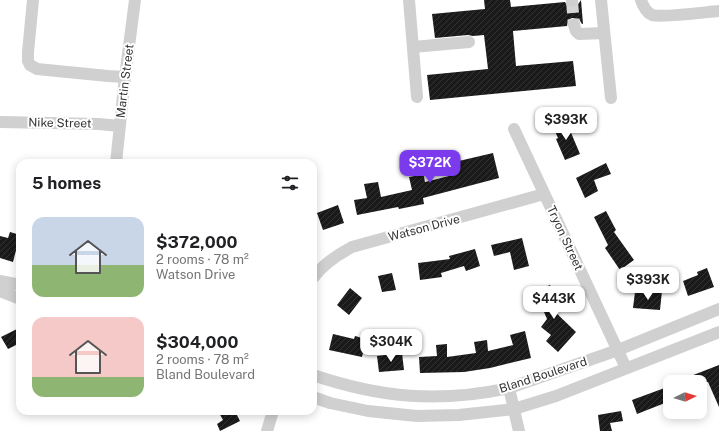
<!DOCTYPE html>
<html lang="en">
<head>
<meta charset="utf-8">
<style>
	body { margin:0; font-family:"Public Sans",sans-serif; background:#f6f6f6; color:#202124; height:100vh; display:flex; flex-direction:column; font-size:15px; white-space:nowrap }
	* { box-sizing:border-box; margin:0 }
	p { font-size:13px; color:#757577 }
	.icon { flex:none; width:22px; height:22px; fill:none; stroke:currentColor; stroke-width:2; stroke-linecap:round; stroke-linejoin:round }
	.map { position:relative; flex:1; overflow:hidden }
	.details { position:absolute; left:16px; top:159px; width:301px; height:256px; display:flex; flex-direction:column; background:#fff; border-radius:12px; box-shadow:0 2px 10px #0003 }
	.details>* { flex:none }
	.needle { width:26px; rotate:85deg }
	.fabs { position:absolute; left:663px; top:375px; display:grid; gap:8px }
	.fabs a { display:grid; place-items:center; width:44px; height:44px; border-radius:8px; background:#fff; box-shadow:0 2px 10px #0003; font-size:20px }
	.price { position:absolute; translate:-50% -34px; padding:0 9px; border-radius:8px; background:#fff; color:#222; font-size:13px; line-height:26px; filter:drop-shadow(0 1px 2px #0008) }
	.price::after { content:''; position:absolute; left:50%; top:24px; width:12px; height:9px; margin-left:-6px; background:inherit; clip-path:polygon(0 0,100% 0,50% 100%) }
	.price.active { background:#7c3aed; color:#fff }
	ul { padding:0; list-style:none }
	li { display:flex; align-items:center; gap:12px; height:100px; padding:0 16px }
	li span { display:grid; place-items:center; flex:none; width:112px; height:80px; border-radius:12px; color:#555 }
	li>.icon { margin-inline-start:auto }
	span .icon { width:48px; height:48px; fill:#fffc; stroke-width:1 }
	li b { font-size:17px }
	h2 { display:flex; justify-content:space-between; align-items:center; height:48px; padding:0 16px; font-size:17px }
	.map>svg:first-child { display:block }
</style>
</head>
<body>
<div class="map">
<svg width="719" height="431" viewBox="0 0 719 431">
	<defs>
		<pattern id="building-hatch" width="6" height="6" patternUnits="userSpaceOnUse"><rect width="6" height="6" fill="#1a1a1a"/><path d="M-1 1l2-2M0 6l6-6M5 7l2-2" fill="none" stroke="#333"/></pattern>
	</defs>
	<rect width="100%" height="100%" fill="#fff"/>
	<path fill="url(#building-hatch)" d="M484 0H510L511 7 565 2 568 7 572 8 576 7 581 0 583 24H582L579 19 572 18 568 20 567 26 513 31 516 66 573 61 576 86 430 100 427 75 488 69 484 35 473 36 468 35 435 38 432 14 485 9Z
		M566 121 580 154 565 160 556 139 558 138 553 127Z
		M493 153 499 178 423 198 424 204 399 209 398 207 357 215 354 200 367 198 364 184 378 182 381 197 412 190 409 177 415 176 412 157 420 156 425 182 449 176 446 164Z
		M606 163 611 174 594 180 598 191 585 198 576 178Z
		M338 205 344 223 323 230 317 213Z
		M606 211 616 230 614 232 634 260 620 270 605 248 608 245 594 217Z
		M10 232 20 235 13 262 0 258V236L8 238Z
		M522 238 529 266 514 270 510 252 494 256 491 245Z
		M475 249 480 266 466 271 464 266 441 273 442 277 420 280 418 263 450 259 449 256Z
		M707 268 714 287 688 296 683 281 698 275 697 272Z
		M392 273 396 290 382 292 378 276Z
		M550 285 559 305 551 308 576 332 558 352 546 341 551 335 541 327 547 319 535 291Z
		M350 288 362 298 349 315 337 305Z
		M652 290 662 291 660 310 633 308 635 292 652 294Z
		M17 329 20 334V343L8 349 1 337Z
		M525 331 531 358 490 368 464 372 420 373 419 357 437 356 436 345 447 344V357L476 353 474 342 487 340 488 351 513 345 510 335Z
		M333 334 354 339 355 336 366 339 362 357 329 350Z
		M402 353 404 370 379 372 377 356Z
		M719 365V407L708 382H679L678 381Z
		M670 386V401L637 414 632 400Z
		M218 411H235L240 421 220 431 217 424 223 420Z
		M621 411 623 421 610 423 612 431H600L598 415Z"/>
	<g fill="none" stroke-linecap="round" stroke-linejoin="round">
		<path stroke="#d6d6d6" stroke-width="12" stroke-dasharray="12 6" stroke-linecap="butt" d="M572 1 574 25"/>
		<path stroke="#d0d0d0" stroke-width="12" d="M33 0 28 52V61L30 65 37 69 108 76 125 77
			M409 0 417 97
			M572 0V1
			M601 0 611 98
			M641 0C643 6 646 12 652 15 662 18 706 12 719 11
			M574 25 576 31 579 34 604 33
			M413 47 469 42
			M0 122 99 124 120 126
			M514 129 626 368
			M116 163 125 77 135 0
			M313 278C323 264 337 255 352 247L544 194
			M0 281 20 285
			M0 291 20 299
			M313 375C381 398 438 403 509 388L618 350 719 309
			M509 388 519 431
			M313 397 330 403 368 411 417 416 459 415 514 409 556 396 719 332
			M267 431 273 411"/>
	</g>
	<g text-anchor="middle" stroke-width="4" stroke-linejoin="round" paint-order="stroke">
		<g font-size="12" fill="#333" stroke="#fff">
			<text transform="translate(125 81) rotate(-83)" y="4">Martin Street</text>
			<text transform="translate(60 123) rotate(1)" y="4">Nike Street</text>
			<text transform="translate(424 228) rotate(-15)" y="4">Watson Drive</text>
			<text transform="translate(565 238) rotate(65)" y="4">Tryon Street</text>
			<text transform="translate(543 375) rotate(-18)" y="4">Bland Boulevard</text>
		</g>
	</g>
</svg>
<div class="fabs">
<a><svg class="needle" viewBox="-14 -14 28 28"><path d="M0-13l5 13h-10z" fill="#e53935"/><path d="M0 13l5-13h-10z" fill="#757577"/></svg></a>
</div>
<b class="price" style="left:566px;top:141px">$393K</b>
<b class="price active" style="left:430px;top:184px">$372K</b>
<b class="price" style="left:648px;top:301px">$393K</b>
<b class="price" style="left:554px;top:320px">$443K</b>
<b class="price" style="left:391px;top:363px">$304K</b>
<section class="details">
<h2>5 homes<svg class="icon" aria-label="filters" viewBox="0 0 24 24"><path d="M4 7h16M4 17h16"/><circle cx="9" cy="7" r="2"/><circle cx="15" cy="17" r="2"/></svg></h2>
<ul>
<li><span style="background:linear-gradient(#c9d6e8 60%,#8fb573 0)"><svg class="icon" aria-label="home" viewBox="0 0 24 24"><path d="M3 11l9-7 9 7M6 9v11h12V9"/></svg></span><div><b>$372,000</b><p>2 rooms · 78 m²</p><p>Watson Drive</p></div></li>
<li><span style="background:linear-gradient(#f6c9c9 75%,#8fb573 0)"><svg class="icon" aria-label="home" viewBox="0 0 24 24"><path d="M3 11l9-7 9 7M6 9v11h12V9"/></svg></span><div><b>$304,000</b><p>2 rooms · 78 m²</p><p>Bland Boulevard</p></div></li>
</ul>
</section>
</div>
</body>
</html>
